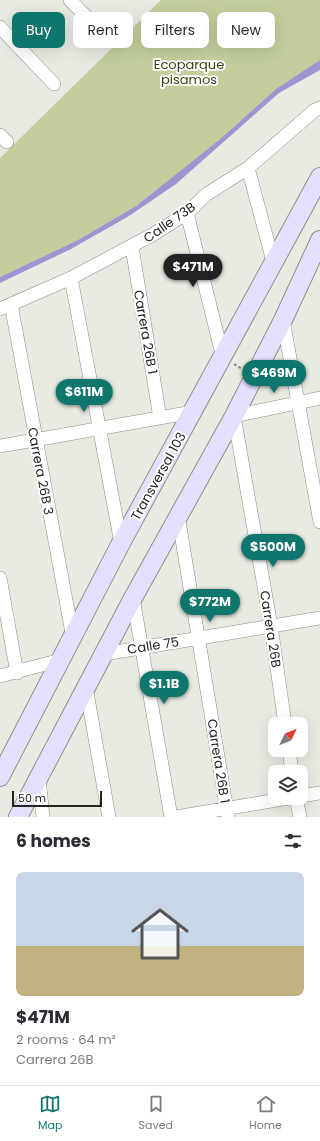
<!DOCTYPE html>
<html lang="en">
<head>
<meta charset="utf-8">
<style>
	body { margin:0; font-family:Poppins,sans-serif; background:#f7f7f7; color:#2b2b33; height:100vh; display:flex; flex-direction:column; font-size:15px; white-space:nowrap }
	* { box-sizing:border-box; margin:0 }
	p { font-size:13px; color:#7c7c81 }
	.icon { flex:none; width:22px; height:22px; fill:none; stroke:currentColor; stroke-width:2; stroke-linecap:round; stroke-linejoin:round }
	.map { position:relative; height:817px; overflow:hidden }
	.panel { display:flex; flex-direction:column; background:#fff; flex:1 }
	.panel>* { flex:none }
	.banner { position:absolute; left:12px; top:12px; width:296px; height:36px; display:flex; gap:8px }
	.needle { width:26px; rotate:47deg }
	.buttons { position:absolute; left:268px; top:717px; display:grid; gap:8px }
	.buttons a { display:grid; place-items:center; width:40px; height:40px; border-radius:8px; background:#fff; box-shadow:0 4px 16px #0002; font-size:20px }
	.scale { position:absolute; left:12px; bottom:10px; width:90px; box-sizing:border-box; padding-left:4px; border:2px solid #232320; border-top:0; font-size:11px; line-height:14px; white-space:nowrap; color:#232320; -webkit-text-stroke:3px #fff; paint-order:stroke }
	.price { position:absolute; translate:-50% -34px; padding:0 9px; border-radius:14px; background:#0f766e; color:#fff; font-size:13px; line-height:26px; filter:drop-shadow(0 1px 2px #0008) }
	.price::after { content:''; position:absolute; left:50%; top:24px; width:12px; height:9px; margin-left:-6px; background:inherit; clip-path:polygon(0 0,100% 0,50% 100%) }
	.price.selected { background:#222; color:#fff }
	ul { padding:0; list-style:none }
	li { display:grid; align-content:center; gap:8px; height:212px; padding:0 16px }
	li span { display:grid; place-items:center; height:124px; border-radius:8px; color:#555 }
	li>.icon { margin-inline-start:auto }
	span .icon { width:72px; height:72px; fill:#fffc; stroke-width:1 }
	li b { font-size:17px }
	h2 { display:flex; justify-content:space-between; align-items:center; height:48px; padding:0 16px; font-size:17px }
	.tag { padding:0 14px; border-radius:8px; background:#fff; box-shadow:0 4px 16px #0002; font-size:14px; line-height:36px }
	.tag.selected { background:#0f766e; color:#fff }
	.menu { display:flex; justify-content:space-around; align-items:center; height:56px; border-top:1px solid #e1e1e2; background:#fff; font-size:11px; color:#7c7c81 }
	.menu a { display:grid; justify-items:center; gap:2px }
	.menu .selected { color:#0f766e }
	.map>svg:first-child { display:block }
</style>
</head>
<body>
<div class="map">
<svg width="320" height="817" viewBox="0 0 320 817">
	<rect width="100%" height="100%" fill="#e8ebe1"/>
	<path fill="#c3ce9c" d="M161 0H320V60L276 89 219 140 136 206 78 240 0 277V158Z"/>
	<path fill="#9e94cf" d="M320 60V70L279 93 176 184 129 216 71 249 0 283V277L78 240 136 206 219 140 276 89Z"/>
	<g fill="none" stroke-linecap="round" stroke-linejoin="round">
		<defs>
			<path id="street" d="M70 0 110 41
				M0 27 54 84
				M0 135 7 142
				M248 168 274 265
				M187 213 223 358
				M132 247 160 418
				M71 278 121 543
				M11 304 73 638
				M0 309 71 278 152 235 187 213 207 194 248 168 315 110 320 108
				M283 320 320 522
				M0 446 193 412
				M178 515 228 817
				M0 578 17 673
				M133 598 171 817
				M104 654 320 618
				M0 676 61 660
				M86 687 109 817
				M285 724 271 626 234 416 320 398
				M289 750 292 772
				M39 779 43 817
				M301 796 320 793
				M296 798 300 817
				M176 817 289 798"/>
			<path id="secondary" d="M0 777 121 543 320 177
				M18 817 133 598 234 416 283 320 320 240"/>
		</defs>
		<use href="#street" stroke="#8d8f86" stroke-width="14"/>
		<use href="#secondary" stroke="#8d8f86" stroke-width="20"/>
		<path stroke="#878982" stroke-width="2" stroke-dasharray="3 2" stroke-linecap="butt" d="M234 364 242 369"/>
		<use href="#street" stroke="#fff" stroke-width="13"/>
		<use href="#secondary" stroke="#e5defc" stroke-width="18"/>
	</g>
	<g text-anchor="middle" stroke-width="4" stroke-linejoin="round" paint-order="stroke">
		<g font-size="13" fill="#3b4313" stroke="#fff">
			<text x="189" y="69">Ecoparque<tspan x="189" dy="15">pisamos</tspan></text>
		</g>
		<g font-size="13" fill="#232320" stroke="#fff">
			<text transform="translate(169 222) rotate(-35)" y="5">Calle 73B</text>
			<text transform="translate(146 332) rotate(80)" y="5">Carrera 26B 1</text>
			<text transform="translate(41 471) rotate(79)" y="5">Carrera 26B 3</text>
			<text transform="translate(158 476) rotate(-61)" y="5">Transversal 103</text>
			<text transform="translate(271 629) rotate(81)" y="5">Carrera 26B</text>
			<text transform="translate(153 645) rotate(-9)" y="5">Calle 75</text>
			<text transform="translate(219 761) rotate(81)" y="5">Carrera 26B 1</text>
		</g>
	</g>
</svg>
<div class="buttons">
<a><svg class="needle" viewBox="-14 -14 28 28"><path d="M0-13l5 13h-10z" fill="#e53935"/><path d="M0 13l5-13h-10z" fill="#7c7c81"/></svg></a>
<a><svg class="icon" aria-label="layers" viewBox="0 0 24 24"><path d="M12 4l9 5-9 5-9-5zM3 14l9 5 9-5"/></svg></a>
</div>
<div class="scale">50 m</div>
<b class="price selected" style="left:193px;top:288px">$471M</b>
<b class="price" style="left:274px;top:394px">$469M</b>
<b class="price" style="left:84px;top:413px">$611M</b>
<b class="price" style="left:273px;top:568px">$500M</b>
<b class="price" style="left:210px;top:623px">$772M</b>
<b class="price" style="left:164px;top:705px">$1.1B</b>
<div class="banner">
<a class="tag selected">Buy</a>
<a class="tag">Rent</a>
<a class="tag">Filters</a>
<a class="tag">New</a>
</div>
</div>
<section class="panel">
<h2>6 homes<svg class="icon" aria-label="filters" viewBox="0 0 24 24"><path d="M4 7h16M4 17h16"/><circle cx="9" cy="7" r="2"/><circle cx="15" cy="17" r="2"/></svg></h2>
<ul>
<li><span style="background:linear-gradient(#c9d6e8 60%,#c2b280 0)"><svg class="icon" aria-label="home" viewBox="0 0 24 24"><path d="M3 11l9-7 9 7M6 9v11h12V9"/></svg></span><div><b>$471M</b><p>2 rooms · 64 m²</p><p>Carrera 26B</p></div></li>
</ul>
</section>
<nav class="menu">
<a class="selected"><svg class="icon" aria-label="map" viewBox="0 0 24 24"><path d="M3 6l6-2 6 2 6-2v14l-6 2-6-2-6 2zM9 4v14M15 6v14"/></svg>Map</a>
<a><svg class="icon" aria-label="saved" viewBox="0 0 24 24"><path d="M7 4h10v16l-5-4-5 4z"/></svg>Saved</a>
<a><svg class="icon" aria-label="home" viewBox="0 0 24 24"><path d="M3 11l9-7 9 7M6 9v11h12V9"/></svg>Home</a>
</nav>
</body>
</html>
